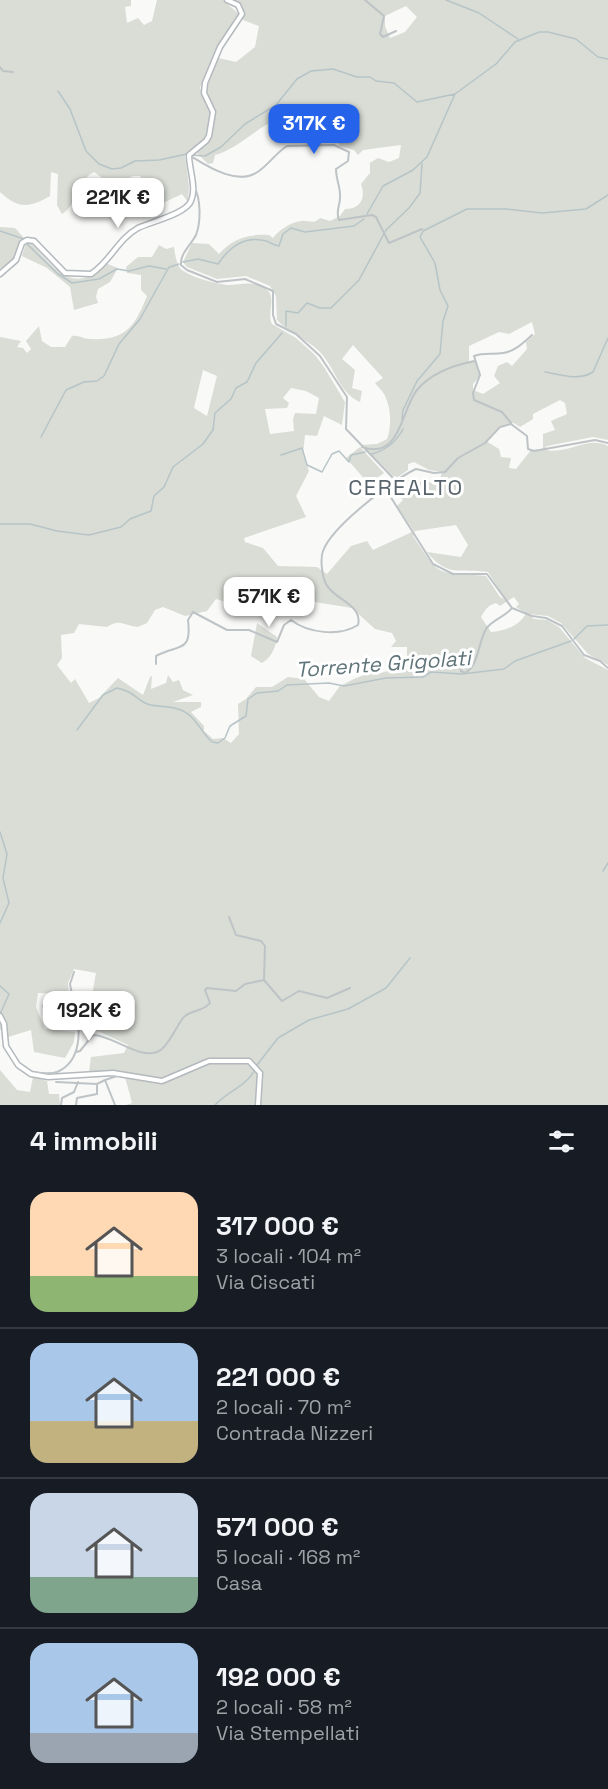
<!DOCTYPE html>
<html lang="it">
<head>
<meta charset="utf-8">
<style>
	body { margin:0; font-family:"Space Grotesk",sans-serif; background:#20242c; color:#f1f3f6; height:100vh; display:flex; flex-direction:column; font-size:22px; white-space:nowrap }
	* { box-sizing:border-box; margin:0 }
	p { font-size:20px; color:#9ea1a6 }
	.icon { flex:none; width:33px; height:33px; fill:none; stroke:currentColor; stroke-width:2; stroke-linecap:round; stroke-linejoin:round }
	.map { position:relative; height:1105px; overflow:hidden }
	.details { display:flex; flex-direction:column; background:#171b24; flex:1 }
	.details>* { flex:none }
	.price { position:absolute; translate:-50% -51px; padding:0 14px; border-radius:12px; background:#fff; color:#222; font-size:20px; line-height:39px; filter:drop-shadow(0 2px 3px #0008) }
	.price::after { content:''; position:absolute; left:50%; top:36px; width:18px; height:14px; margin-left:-9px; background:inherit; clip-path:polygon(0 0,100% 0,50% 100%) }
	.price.selected { background:#2563eb; color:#fff }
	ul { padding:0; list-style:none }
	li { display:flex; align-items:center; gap:18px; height:150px; padding:0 30px }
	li+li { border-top:2px solid #363941 }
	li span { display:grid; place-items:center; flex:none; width:168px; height:120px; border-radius:18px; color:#555 }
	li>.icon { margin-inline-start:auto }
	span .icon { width:72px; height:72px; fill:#fffc; stroke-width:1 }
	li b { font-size:26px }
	h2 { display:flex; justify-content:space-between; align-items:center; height:72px; padding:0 30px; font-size:26px }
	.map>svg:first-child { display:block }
</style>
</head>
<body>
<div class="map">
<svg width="608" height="1105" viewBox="0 0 608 1105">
	<rect width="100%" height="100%" fill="#f9f9f7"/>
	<path fill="#d9ddd6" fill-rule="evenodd" d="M0 0H131V6L125 7 127 23 138 18 144 25 152 21 157 0H223L240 15 214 57 236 62 255 47 259 26 243 20 244 12 231 0H608V440L593 437 547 446 544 449C564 457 588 435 608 446V665L588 654 561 623 548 616 528 614 534 619 547 620 559 627 585 658 608 670V1105H126L132 1103 124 1073 89 1072 91 1057 124 1053 128 1045 85 1025 81 1018 83 1015 109 1020 112 1007 91 1001 96 973 74 969 68 983 69 994 38 993 36 1007 45 1029 75 1032 74 1042 65 1058 34 1052 31 1030 8 1037 6 1028 0 1030V337L21 341 17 347 23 348 27 353 31 349 26 341 39 326 42 341 51 347H65L72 336C79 335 83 339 90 339 127 341 135 325 147 296L141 290V275L127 273 126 267 138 257H152L159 245 166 249 174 247C175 254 176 262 180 268 186 276 219 285 229 285 241 285 258 279 269 292 275 300 267 314 272 324L296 338 315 355 324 367 345 402 342 425 324 416 317 436 305 435 303 454 309 471 296 496 306 517 244 538 245 542 263 548 278 566 317 567 327 574 351 546 367 541 373 550 414 531 397 506 403 500 399 494 406 490 410 495 422 492 418 483 423 480 438 485 442 472 429 470 414 462 408 464V470L398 477 393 476 362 445 377 444 387 439C392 426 391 406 384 394 381 389 377 386 375 383L383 378 353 345 342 359 355 370 352 388 362 391 360 402C339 393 335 367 319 351 307 339 286 331 277 320L276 296 270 286 246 276 217 279 187 267 183 262 192 243 209 244 219 254C233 238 248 234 269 235L273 238C279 230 291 222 301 221 309 220 313 225 320 218L330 221 340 216 345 209C361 209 366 198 361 184L370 173V163L368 164 378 158 389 162 399 158 401 145 363 150 358 155 354 150 338 146 341 140 342 123 322 106 320 110 326 125C308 127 284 114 266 125 252 133 232 151 215 155L213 163 208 164 195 151 208 142 213 132 215 112 204 86 213 60 200 88 211 114 207 136 185 156 189 186 188 202 182 194 165 202 148 196 147 186 140 176H133L113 186 94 172C77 180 77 206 62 214L57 205 58 174 51 172 50 196C30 208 18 209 0 192ZM406 6 417 17 405 32 390 38 385 26V16ZM532 322 535 334 526 342 527 349 512 366 507 362 498 366 494 376 500 383 483 394 473 390V384L481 375 475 360 469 361V346L499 332 509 334ZM203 370 217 376 207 416 194 408ZM291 388 306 391 319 398 316 414 295 413 293 419 294 431 270 434 265 409 287 408 289 403 283 398ZM560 400 565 403 567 414 551 421 555 430 543 434V449L531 450 516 469 509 468 511 458 501 457 499 449 486 441 500 426 514 423 520 427 533 419V414ZM456 525 468 545 461 557 427 552C448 578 459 568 488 572L506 600 500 597 486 576C435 571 442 580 413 536L415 531ZM311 597 315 602 352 608 375 629 392 633 396 641 391 647H407V665L381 673H369L354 679 340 686 329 701 319 697 304 679 288 677 272 687H256L246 699 238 704 239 734 231 743 223 738 213 739 204 731V726L191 712 201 707V702H173L193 695 183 690 179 680 173 682 168 675 166 683 151 689 152 676 150 677 143 695 118 678 99 698 89 703 75 679 71 683 57 665 62 658 61 635 74 633 79 624 107 627C120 618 124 626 138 627L147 623 155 610 163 607 185 616 207 611 216 599 240 606 278 608 279 605ZM514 597 519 604 516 607 526 613C520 626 504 631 491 632L481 617C485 610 488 605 496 603L500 606Z
		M0 227 15 228 24 238 15 258 0 269Z
		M26 243H31C54 267 74 298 105 263L118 268 110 282 98 289 96 297 98 303 74 310 70 287 47 268 22 256Z
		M360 447 384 473 369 484 346 458Z
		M257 623 277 637C276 647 271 658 262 663L251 656Z
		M0 1070 17 1090 30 1092 33 1077 47 1081 49 1094H59L60 1105H0Z"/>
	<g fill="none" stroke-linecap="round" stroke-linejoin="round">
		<path stroke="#b7c4c7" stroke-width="1.5" d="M446 0 479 13 518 39
			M58 91 70 109 86 151 99 164 112 169 121 168 135 161 159 160 187 154
			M192 155 205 156 221 147 245 124 276 105 297 79 311 71 333 69 357 77H370L376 81 394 83 417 102 455 94
			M367 214 383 186 413 170 427 157 455 94 496 64 515 42 539 32H548L576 39 598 57 608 59
			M0 231 24 239
			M26 243 58 274 72 283 99 279 117 269 129 271 149 266 166 269
			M183 262 198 259 218 264C228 249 242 237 261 240 268 240 272 245 279 246L283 234 291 228 305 232 354 226 364 219
			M170 267 179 264
			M286 326V311L298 313 307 303 320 308H331L359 280 386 230 409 208 420 193 422 164
			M545 372C561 375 579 381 593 372L608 338
			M402 419 403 410 417 381 440 354 443 321 448 306 440 290 435 263 420 237 423 231 467 209H506L542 213 586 209 608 195
			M41 437 66 390 84 382 97 381 104 376 119 344 140 319 169 267
			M372 454C387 450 396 442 403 429
			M281 455 302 448 307 465 322 472 332 454 339 451 349 462 351 455 365 452
			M0 524H30L57 531 89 535 121 527 130 519 151 511 154 496 164 487 173 467 203 444 213 430 215 413 231 399 236 388 247 382 256 363 282 333
			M574 639 587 626 608 625
			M77 730 103 695 117 688C134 692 134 697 145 703 155 708 168 705 178 709 195 714 200 731 212 742L218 743 225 738 230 726 246 716 248 699 257 693 278 691 287 685 329 683 344 686 386 678 423 677 431 672 462 674 504 669 515 661 571 641
			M0 832 7 854 3 878 9 903 0 923
			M603 871 608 863
			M0 986 9 994 0 1014
			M257 1065 278 1038 309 1020 348 1009 386 988 410 958
			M215 1105C227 1092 248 1085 255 1069"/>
		<defs>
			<path id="secondary" d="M0 274 16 260 22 243 27 240 34 241 65 273 91 274C110 262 118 239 138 228 150 222 186 214 191 201 197 188 189 169 189 155L206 141 209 136 213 112 204 93 205 83 220 47 242 14 238 5 227 0
				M0 1016 4 1024 6 1046 18 1065 31 1074 48 1077 113 1073 162 1081 209 1061H249L260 1073 258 1105"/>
		</defs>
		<use href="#secondary" stroke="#b3b9bd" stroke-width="7"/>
		<path stroke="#bec3c6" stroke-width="2" d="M365 0 384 16 380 34 383 37 396 31
			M0 67 3 71 13 72
			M189 155C207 166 238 187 259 171 269 164 276 153 287 146L334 145 349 152 348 161 336 169C336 179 340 186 340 195 341 204 335 211 339 220L372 215 376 217 389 243 422 229
			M194 187C201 198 201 222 196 235 191 245 180 253 181 265L187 270 217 282 245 279 273 291V315L276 324 296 334 320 356 347 397 346 429 396 481
			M511 423 502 412 474 400 473 393 480 375 474 356C485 352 493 355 503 353 514 352 524 342 532 335
			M362 447C401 461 401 409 417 390 431 373 454 365 475 361
			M385 488 433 564 453 574H487L512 608 532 616 546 618 562 626 584 655 600 661 608 668
			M459 662 461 671 465 673C479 666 478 642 486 629 492 620 505 617 512 608
			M156 664V656C179 644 192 653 188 620L193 612 227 630H249L277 642 284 625 291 620C308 633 339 637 358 625 363 604 334 600 326 584 322 576 320 559 323 551 332 526 393 480 416 469L434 473 445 472 458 458 485 443 500 427 511 424 527 436 528 449 534 451 595 440 608 443
			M229 917 236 935 261 941 265 946 264 979
			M74 1005 70 984 74 972
			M76 1052 80 1051 93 1035C114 1035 143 1064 162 1049 171 1041 176 1027 183 1018 190 1009 202 1013 210 1003L205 990 207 988 236 991 245 984 264 980 282 1001 299 991 327 998 350 988
			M34 1073C41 1072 49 1075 57 1072 83 1061 81 1027 74 1005L58 1011 45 1010 43 1006
			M105 1080 120 1075
			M56 1082 97 1084 105 1080 115 1105
			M61 1105 62 1098 74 1092 78 1082
			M76 1105 77 1098 97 1094V1084"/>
		<use href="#secondary" stroke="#fff" stroke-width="4"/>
	</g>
	<g text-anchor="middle" stroke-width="6" stroke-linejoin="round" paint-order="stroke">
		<g font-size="21" font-style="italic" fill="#60757a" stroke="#fff">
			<text transform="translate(383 664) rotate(-4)" y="7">Torrente Grigolati</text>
		</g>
		<g font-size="22" letter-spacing="1.5" fill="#57646b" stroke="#fff">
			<text x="406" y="495">CEREALTO</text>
		</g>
	</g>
</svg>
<b class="price selected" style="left:314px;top:155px">317K €</b>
<b class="price" style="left:118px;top:229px">221K €</b>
<b class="price" style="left:269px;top:628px">571K €</b>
<b class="price" style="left:89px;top:1042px">192K €</b>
</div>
<section class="details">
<h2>4 immobili<svg class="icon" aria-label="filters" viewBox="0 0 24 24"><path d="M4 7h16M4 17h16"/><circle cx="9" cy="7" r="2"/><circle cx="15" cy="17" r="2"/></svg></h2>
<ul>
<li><span style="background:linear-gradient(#ffd9b3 70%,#8fb573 0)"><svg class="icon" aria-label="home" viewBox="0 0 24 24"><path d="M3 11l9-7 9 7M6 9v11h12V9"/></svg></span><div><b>317 000 €</b><p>3 locali · 104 m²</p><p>Via Ciscati</p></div></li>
<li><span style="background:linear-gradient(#a9c7e8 65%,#c2b280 0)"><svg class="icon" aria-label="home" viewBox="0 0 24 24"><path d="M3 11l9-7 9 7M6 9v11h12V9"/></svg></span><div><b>221 000 €</b><p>2 locali · 70 m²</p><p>Contrada Nizzeri</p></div></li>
<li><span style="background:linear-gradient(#c9d6e8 70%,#7fa58c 0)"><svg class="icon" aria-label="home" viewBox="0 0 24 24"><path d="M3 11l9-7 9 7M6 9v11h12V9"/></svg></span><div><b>571 000 €</b><p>5 locali · 168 m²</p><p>Casa</p></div></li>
<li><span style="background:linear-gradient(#a9c7e8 75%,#9aa5b1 0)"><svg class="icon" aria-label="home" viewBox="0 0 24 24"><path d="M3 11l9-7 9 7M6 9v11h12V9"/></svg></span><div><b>192 000 €</b><p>2 locali · 58 m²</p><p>Via Stempellati</p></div></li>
</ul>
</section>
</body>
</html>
